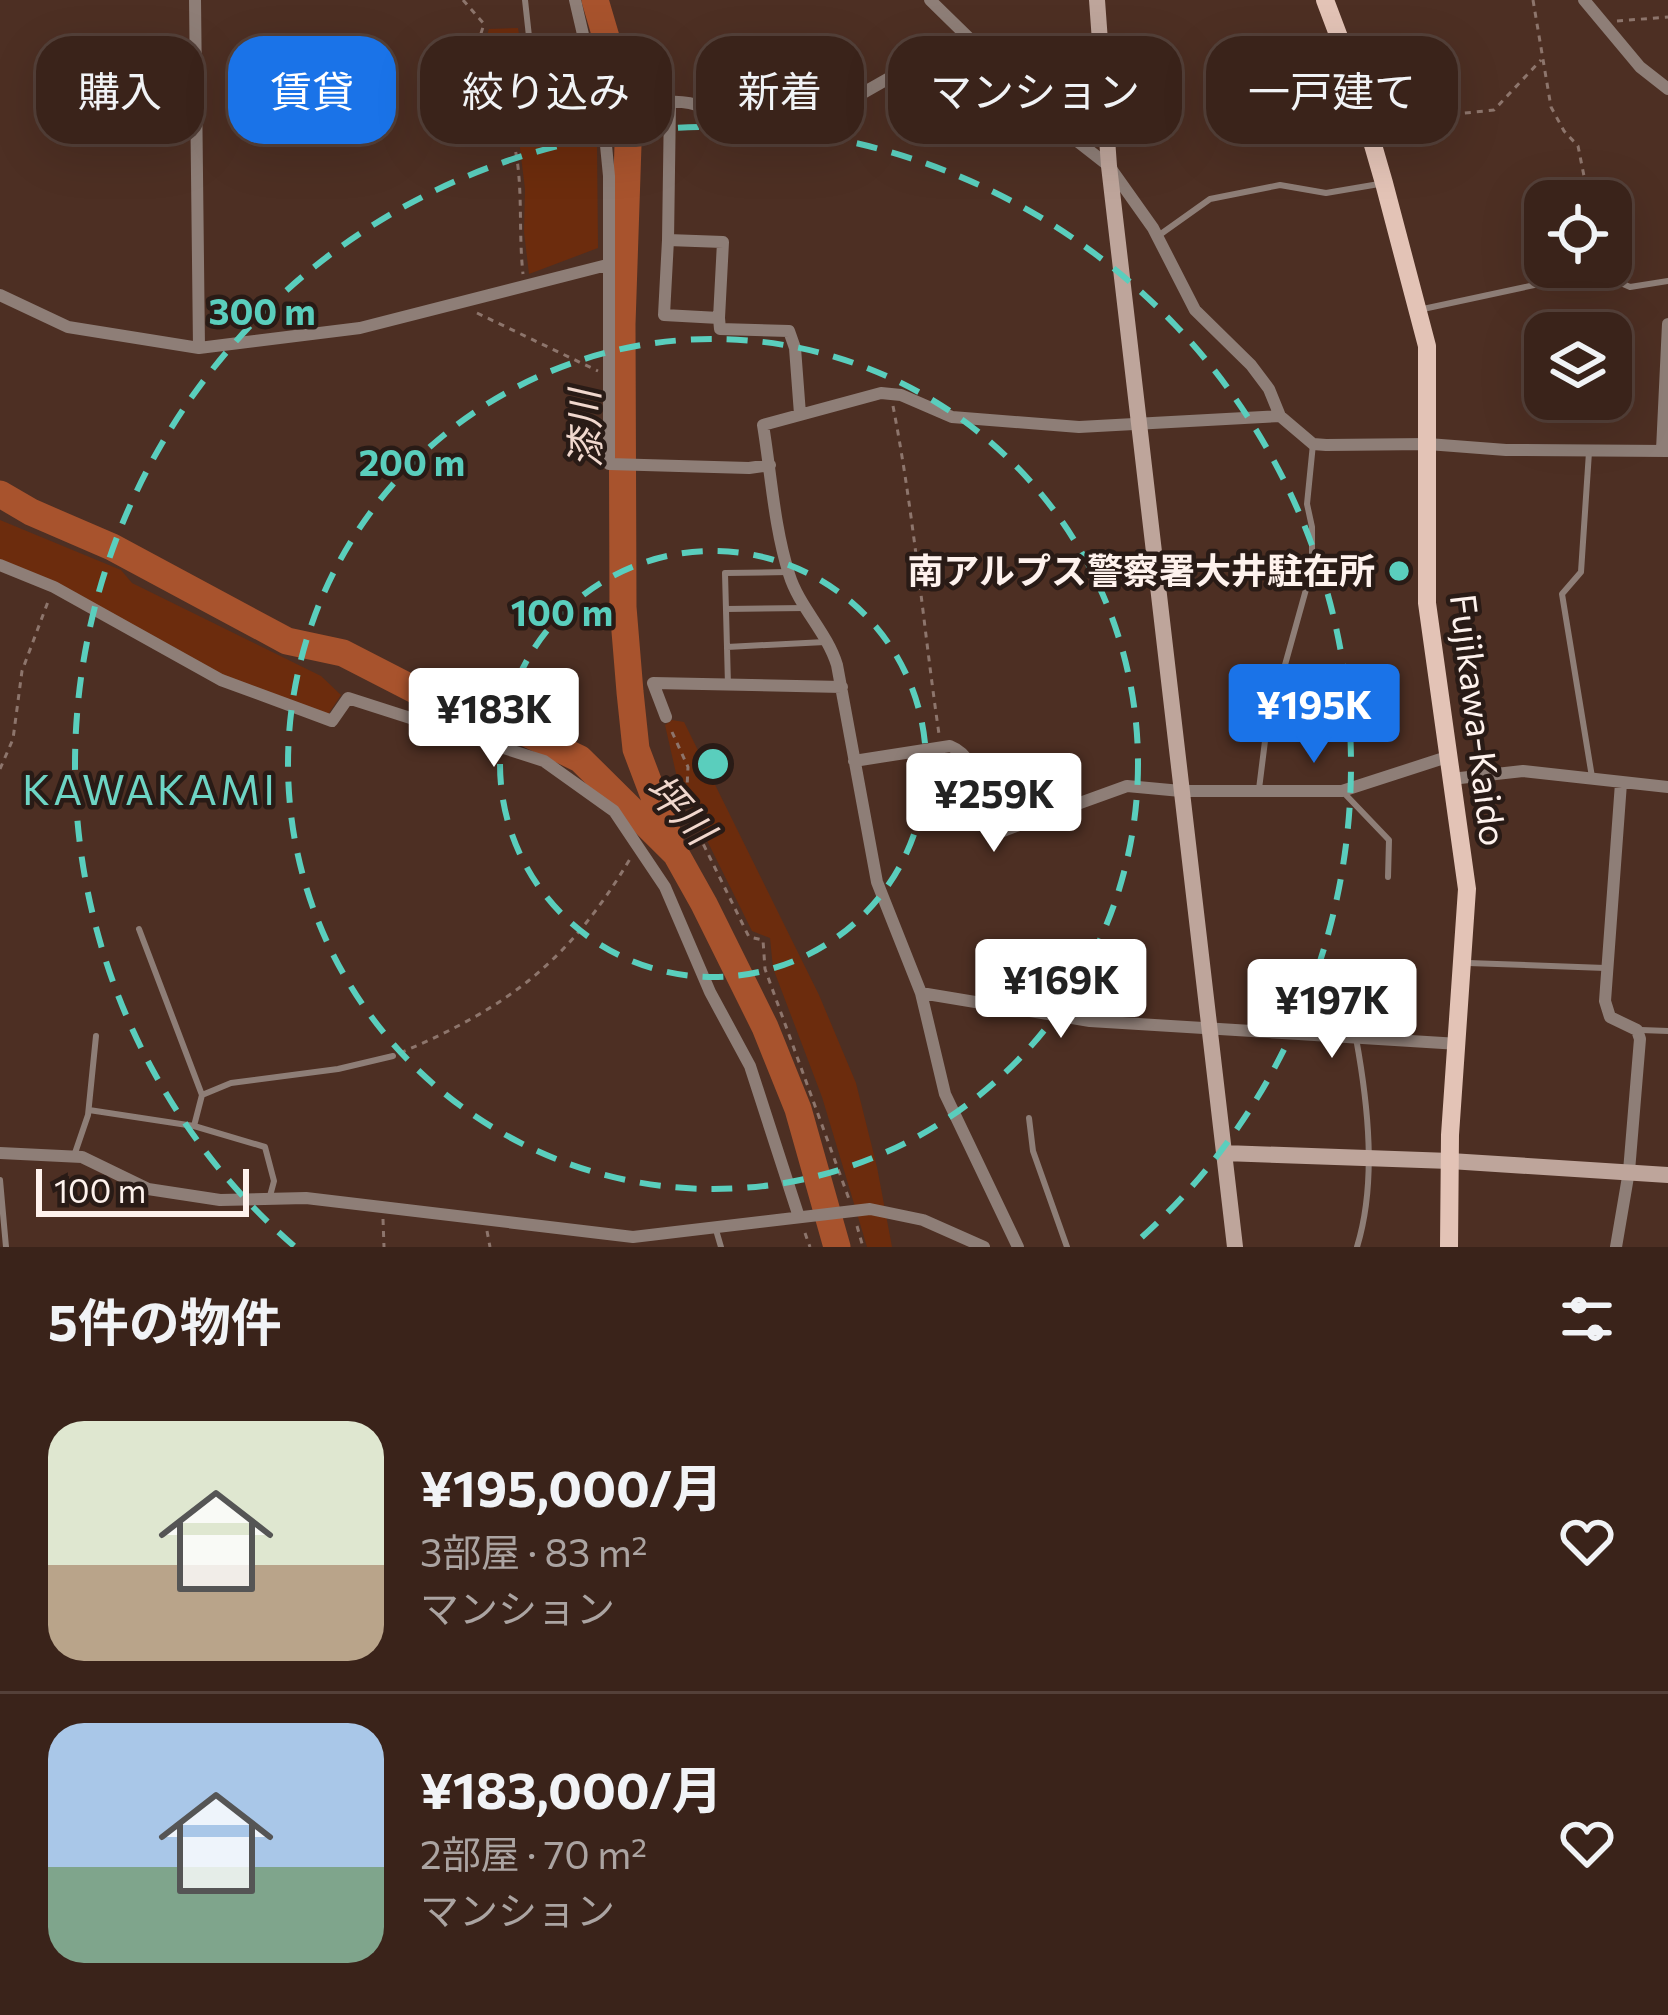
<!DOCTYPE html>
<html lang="ja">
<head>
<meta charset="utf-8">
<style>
	body { margin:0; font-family:Commissioner,"Noto Sans JP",sans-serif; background:#452f27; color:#f1f3f6; height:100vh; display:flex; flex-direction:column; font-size:45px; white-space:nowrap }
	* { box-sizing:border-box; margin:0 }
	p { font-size:39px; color:#aba4a2 }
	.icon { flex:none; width:66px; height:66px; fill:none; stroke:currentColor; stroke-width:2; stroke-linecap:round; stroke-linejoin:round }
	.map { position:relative; height:1247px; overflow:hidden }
	.sheet { display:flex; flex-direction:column; background:#3a231a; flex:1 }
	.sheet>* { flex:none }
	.banner { position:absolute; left:36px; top:36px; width:1596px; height:108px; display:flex; gap:24px }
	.tools { position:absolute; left:1524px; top:180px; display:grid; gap:24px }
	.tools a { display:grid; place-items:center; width:108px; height:108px; border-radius:24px; background:#3a231a; box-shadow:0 12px 48px #0002,0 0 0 3px #544039; font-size:60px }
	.scale { position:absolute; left:36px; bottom:30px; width:213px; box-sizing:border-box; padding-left:12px; border:6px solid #fef2ed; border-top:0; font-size:33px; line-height:42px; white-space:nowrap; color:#fef2ed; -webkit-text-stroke:9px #291b16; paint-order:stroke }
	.price { position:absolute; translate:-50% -102px; padding:0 27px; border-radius:12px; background:#fff; color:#222; font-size:39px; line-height:78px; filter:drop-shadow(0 3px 6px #0008) }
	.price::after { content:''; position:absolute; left:50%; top:72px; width:36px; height:27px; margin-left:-18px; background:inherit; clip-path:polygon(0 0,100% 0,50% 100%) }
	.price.active { background:#1a73e8; color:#fff }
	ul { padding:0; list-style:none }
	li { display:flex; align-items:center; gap:36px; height:300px; padding:0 48px }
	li+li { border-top:3px solid #544039 }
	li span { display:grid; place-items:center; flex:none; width:336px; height:240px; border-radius:36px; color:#555 }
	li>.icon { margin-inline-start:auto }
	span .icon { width:144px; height:144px; fill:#fffc; stroke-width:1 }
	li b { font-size:51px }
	h2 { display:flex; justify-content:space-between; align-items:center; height:144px; padding:0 48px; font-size:51px }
	.pill { padding:0 42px; border-radius:36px; background:#3a231a; box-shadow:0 12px 48px #0002,0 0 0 3px #544039; font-size:42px; line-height:108px }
	.pill.active { background:#1a73e8; color:#fff }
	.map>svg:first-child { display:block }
</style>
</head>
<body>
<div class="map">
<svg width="1668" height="1247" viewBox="0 0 1668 1247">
	<rect width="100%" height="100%" fill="#4d2f23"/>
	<path fill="#6c2c0d" d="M518 28 536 139 551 147 597 144 598 248 529 274 524 232 525 189 515 108 475 71 489 29Z
		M0 520 121 570 132 583 321 676 341 695 327 716 221 677 0 560Z
		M672 720 684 722 819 995 856 1083 877 1167 892 1247H867L822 1097 773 968 770 938 752 931 678 782 665 725Z"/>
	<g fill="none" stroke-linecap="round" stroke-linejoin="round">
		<path stroke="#a8532d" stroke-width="27" d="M595 0 629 115 622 324 623 607 630 692 636 749 670 839
			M0 494 31 512 112 547 287 641 343 653 450 708 528 734 580 759 676 854 704 904 765 1027 798 1109 837 1247"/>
		<path stroke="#8d756c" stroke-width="3" stroke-dasharray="6 6" stroke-linecap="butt" d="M463 0 484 24 469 71 509 109C509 130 516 147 518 167 522 202 519 238 523 274
			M1533 0 1551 107 1564 131 1578 146 1589 201
			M1617 21 1668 17
			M1383 130 1426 117 1494 110 1541 60
			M477 313 598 371
			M893 406C914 514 923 624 939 734
			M672 732 688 767 686 809 749 937 763 940 765 969 849 1199
			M0 769 13 739 22 671 49 599
			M400 1053C509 1007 569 961 630 859
			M383 1219 384 1247
			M857 1226 863 1247
			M487 1231 490 1247
			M805 1233 810 1247"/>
		<path stroke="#8e7e77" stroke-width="6" d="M525 0 536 100 542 126 554 133 601 125
			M1158 236 1210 199 1280 185 1326 193 1379 184
			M1423 309 1558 280 1605 276 1630 287 1668 281
			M1589 452 1581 572 1562 594 1592 777
			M726 609 805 608
			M727 647 825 642
			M728 685 725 573 788 572
			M1259 789 1266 733 1312 568V527L1307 504 1313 444
			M1344 793 1389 840 1388 877
			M139 929 202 1095
			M1468 963 1605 968
			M1641 1030 1668 1031
			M1356 1038C1368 1104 1377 1182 1357 1247
			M89 1110 194 1126 265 1147 274 1181 270 1196
			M1029 1118 1033 1151 1067 1247
			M194 1126 202 1095 231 1083 338 1069 393 1056
			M75 1153 88 1115 96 1036
			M0 1180 6 1247
			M716 1230 721 1247"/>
		<path stroke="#8e7e77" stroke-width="12" d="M195 0 199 348
			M575 0 604 125 609 176V464L749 468 770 465
			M930 0 1063 130 1109 166 1153 228 1195 310 1251 365 1269 389 1280 416
			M1584 0 1640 67 1668 89
			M668 240 664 315 719 318 720 329 789 331 795 348 800 414
			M0 295 68 327 199 348 360 328 607 265
			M719 318 723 242 668 240 670 102C723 99 740 146 784 138L891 77 980 50
			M1662 450 1668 324
			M0 565 54 587 221 680 332 721 348 698 544 761 614 811 665 887 710 992 750 1066 798 1214
			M666 717 653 683 842 687
			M854 761 950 746C988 761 969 813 1000 832L1127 786 1181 791H1342L1447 757
			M1451 779 1523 771 1668 787
			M921 993 1090 1021 1459 1044
			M0 1153 82 1157 148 1189 220 1200 306 1198 633 1237 870 1209 923 1220 984 1247
			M1018 1247 945 1094 921 993 877 882 837 665C827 632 799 607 789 574 774 527 771 473 763 425L881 393 901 395 952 417 1079 427 1280 416 1313 444 1326 445 1428 444 1506 450 1668 451
			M1616 1247 1629 1171 1640 1039 1637 1030 1610 1017 1605 1001 1621 783"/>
		<path stroke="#bea59b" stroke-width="16" d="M1097 0 1109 166 1235 1247
			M1224 1153 1450 1161 1668 1175"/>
		<path stroke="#e3c3b6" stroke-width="18" d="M1325 0 1351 69 1384 183 1427 346V603L1467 889 1450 1135 1449 1247"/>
	</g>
	<g fill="none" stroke="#5acebd" stroke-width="6" stroke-dasharray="21 15">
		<circle cx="713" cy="764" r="213"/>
		<circle cx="713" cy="764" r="425"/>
		<path d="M294 1246A638 638 0 1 1 1132 1246"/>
	</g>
	<circle fill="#5acebd" stroke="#291b16" stroke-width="4.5" cx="1399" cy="571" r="12"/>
	<g text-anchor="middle" stroke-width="9" stroke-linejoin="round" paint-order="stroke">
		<g font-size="36" font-weight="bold" fill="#fef2ed" stroke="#291b16" text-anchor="end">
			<text x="1375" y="584">南アルプス警察署大井駐在所</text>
		</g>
		<g font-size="36" fill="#fef2ed" stroke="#291b16">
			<text transform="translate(1478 720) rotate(83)" y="13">Fujikawa-Kaido</text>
		</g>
		<g font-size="39" font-style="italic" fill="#f1d8ce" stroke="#291b16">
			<text transform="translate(585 429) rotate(-91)" y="14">漆川</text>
			<text transform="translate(680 809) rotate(48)" y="14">坪川</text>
		</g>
		<g font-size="42" letter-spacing="3" fill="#6dd4c4" stroke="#291b16">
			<text x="150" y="805">KAWAKAMI</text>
		</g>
	</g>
	<circle cx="713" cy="764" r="18" fill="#5acebd" stroke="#291b16" stroke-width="6"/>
	<g font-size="36" text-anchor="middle" font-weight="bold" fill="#5acebd" stroke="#291b16" stroke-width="9" stroke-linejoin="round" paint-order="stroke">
		<text x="262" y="325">300 m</text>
		<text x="412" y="476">200 m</text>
		<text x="562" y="626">100 m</text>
	</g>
</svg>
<div class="tools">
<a><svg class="icon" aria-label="locate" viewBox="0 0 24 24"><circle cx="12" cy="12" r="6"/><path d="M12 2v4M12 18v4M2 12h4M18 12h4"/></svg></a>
<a><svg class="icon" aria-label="layers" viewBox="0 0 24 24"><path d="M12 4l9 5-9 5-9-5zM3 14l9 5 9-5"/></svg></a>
</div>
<div class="scale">100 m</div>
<b class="price active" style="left:1314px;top:766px">¥195K</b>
<b class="price" style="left:494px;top:770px">¥183K</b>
<b class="price" style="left:994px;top:855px">¥259K</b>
<b class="price" style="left:1061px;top:1041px">¥169K</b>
<b class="price" style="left:1332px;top:1061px">¥197K</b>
<div class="banner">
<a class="pill">購入</a>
<a class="pill active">賃貸</a>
<a class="pill">絞り込み</a>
<a class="pill">新着</a>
<a class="pill">マンション</a>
<a class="pill">一戸建て</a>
</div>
</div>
<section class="sheet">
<h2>5件の物件<svg class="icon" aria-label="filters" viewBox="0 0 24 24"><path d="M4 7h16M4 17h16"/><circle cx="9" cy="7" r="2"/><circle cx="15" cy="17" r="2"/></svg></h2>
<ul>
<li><span style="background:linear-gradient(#dfe7d0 60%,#b9a48a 0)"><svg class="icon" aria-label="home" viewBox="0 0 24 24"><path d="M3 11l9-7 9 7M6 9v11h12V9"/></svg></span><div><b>¥195,000/月</b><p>3部屋 · 83 m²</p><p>マンション</p></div><svg class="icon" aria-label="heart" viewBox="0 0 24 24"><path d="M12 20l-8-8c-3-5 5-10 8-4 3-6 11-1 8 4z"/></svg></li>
<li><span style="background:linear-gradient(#a9c7e8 60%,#7fa58c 0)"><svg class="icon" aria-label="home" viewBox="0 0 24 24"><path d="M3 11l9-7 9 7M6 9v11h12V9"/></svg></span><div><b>¥183,000/月</b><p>2部屋 · 70 m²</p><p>マンション</p></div><svg class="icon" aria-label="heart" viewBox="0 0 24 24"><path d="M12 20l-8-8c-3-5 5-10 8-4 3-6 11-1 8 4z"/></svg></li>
</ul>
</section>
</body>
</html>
